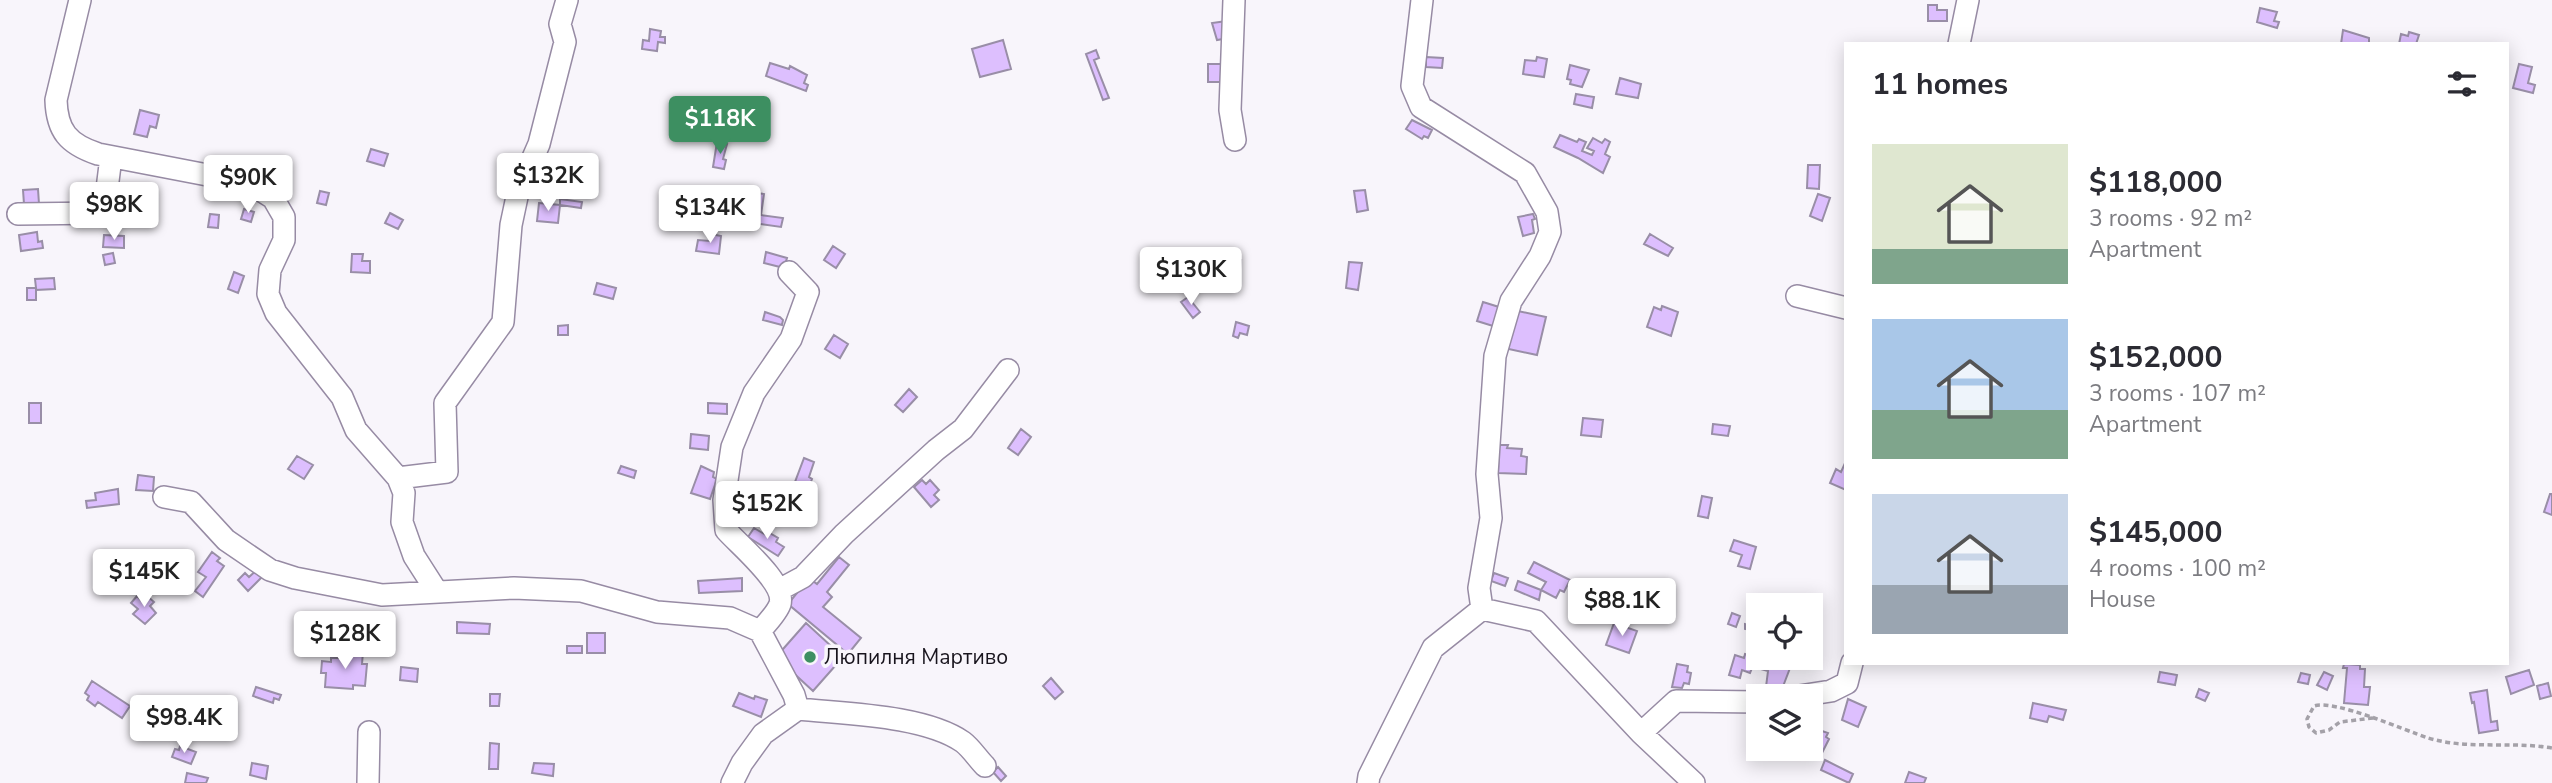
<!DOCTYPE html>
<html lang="en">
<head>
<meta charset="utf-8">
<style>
	body { margin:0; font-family:"Nunito Sans",sans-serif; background:#f7f7f7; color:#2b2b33; height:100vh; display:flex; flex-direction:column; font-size:26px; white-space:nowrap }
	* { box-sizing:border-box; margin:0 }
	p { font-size:23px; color:#7c7c81 }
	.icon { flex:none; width:38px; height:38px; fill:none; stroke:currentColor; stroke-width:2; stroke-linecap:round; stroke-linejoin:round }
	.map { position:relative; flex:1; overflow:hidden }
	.drawer { position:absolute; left:1844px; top:42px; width:665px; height:623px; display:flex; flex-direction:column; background:#fff; border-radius:0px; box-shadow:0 4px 18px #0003 }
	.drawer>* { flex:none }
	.fabs { position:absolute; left:1746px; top:593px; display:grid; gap:14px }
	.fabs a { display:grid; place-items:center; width:77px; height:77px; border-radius:0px; background:#fff; box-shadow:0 4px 18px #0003; font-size:35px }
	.price { position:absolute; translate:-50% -60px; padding:0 16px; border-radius:7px; background:#fff; color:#222; font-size:23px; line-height:46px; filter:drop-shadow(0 2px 4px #0008) }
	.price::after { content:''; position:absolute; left:50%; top:42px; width:21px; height:16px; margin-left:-10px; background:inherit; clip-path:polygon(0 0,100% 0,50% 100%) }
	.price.active { background:#3d8f61; color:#fff }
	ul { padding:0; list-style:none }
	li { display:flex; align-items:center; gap:21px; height:175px; padding:0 28px }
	li span { display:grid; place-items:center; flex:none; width:196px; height:140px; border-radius:0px; color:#555 }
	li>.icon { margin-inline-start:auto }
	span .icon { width:84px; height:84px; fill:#fffc; stroke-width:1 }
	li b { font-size:30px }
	h2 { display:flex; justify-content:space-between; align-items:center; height:84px; padding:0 28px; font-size:30px }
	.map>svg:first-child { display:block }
</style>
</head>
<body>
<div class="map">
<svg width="2552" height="783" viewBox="0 0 2552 783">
	<rect width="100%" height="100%" fill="#f8f5fb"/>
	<path fill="#ddbffe" stroke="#998ea7" stroke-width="2" d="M1928 5H1937V10H1947V21H1928Z
		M2260 8 2277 12 2274 21 2279 22 2277 28 2257 22Z
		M1227 21 1229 38 1217 40 1212 23Z
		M650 29 661 31 660 37H665V43L658 42 657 51 642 49 643 40 649 41Z
		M2343 30 2369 38V44H2341Z
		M2409 32 2419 35 2416 44H2399L2401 34 2408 36Z
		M1003 40 1011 69 980 77 972 49Z
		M1096 50 1099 58 1094 60 1109 98 1103 100 1086 54Z
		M1426 57 1443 58 1442 68 1426 67Z
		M1537 57 1547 59 1544 77 1523 74 1525 60 1536 61Z
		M770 63 789 69 790 66 807 75 804 83 808 85 806 91 766 76Z
		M1208 64H1226V82H1208Z
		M2519 64 2532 67 2528 83 2535 85 2533 93 2513 88Z
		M1570 65 1589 70 1582 87 1570 84 1571 80 1567 79Z
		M1620 78 1641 84 1638 98 1616 94Z
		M1576 94 1594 97 1592 108 1574 104Z
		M140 110 159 115 156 128 150 126 147 137 134 134Z
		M1412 120 1432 130 1428 138 1424 136 1422 139 1406 129Z
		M1560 135 1577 142 1579 139 1586 142 1582 151 1592 155 1594 151 1587 148 1593 138 1602 143 1605 139 1610 142 1605 154 1610 157 1603 173 1578 158 1554 147Z
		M717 142 727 144 723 159 726 160 724 169 713 167Z
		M371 149 388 154 384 166 367 161Z
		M1808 165H1820L1819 189 1807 188Z
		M38 189 39 204H24L23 190Z
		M1365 190 1368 210 1357 212 1354 191Z
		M320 191 329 193 326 205 317 203Z
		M745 191 764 194 761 215 783 218 781 227 746 222 747 219 741 218Z
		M1818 194 1830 198 1822 221 1810 216Z
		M560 199 582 202 581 208 560 205Z
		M539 203 560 205 558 223 537 221Z
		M244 209 254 212 251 222 241 219Z
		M390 213 403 220 398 229 385 223Z
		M210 214 219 215 218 228 208 227Z
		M1533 214 1535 219 1532 220 1534 233 1523 236 1518 217Z
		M37 232 38 242 42 241 43 248 21 251 19 235Z
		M711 234 721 236 719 254 696 251 698 240 710 241Z
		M1650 234 1673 248 1668 256 1644 244Z
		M104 235 124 236V248L103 247Z
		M833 246 845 254 836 268 824 260Z
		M766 252 787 258 784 268 764 263Z
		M113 253 115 263 105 265 103 255Z
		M352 254H363L362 261H370V273L351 272Z
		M1212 260H1241L1240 269 1212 271Z
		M1349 262 1362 263 1358 290 1346 288Z
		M234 272 244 276 238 293 228 289Z
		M54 278 55 289 36 290V300H27V288H36L35 279Z
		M597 283 616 288 613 299 594 294Z
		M1188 297 1200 312 1193 318 1181 302Z
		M1483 302 1499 307 1493 326 1477 321Z
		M1662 306 1678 312 1671 336 1647 327 1654 307 1661 310Z
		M1513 310 1546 317 1537 355 1504 348Z
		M765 312 780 317 783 320 782 325 763 320Z
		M1236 322 1249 326 1247 335 1240 333 1238 338 1233 336Z
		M568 325V335H558V326Z
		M834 335 848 344 840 358 825 349Z
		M909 389 917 397 903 412 895 405Z
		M29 403H41V423H29Z
		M708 403 727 404V414L708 413Z
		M1583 418 1603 420 1601 437 1581 435Z
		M1713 424 1730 426 1728 436 1712 434Z
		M1021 429 1031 437 1018 455 1008 448Z
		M691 434 709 436 708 450 690 448Z
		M1499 445H1508L1507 448 1522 449 1521 456 1527 457 1526 474 1498 473Z
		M297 456 313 465 304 479 288 469Z
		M804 458 814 462 809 477 812 479 809 487 795 482Z
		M1846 461V490L1830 483 1836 469 1841 472Z
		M621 466 636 471 634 478 618 473Z
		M701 466 714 472 713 477 717 479 710 499 691 493Z
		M138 475 154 477 153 491 136 490Z
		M922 480 926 484 930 480 939 490 934 495 939 500 931 507 914 487Z
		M118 489 119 504 87 508 86 501 96 500 95 493Z
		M2550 494H2552V515L2544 512Z
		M1702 496 1712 498 1708 518 1698 516Z
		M754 528 766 535 768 532 778 538 776 542 784 547 778 556 748 537Z
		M1734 540 1756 547 1750 569 1738 566 1742 555 1730 551Z
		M212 552 220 558 217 561 224 566 203 597 195 591 206 577 198 572Z
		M839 557 849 565 827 592 832 597 823 607 861 638 848 654 788 604 809 578 817 584Z
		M1534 562 1570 580 1564 592 1560 590 1556 598 1541 590 1546 582 1528 573Z
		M259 568 265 574 248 591 238 580 245 573 249 577Z
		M1494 573 1508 578 1505 586 1491 581Z
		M742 578V591L699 593 698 581Z
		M1518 581 1541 590 1539 600 1515 590Z
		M146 595 154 602 150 606 156 613 145 624 133 614 138 609 131 603 137 596 141 600Z
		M1732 613 1740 616 1736 627 1728 624Z
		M1753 619 1759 620 1756 631 1745 629V624L1752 626Z
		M457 622 490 624 489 634 457 633Z
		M806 623 843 657 813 691 776 657Z
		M1614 623 1637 631 1629 653 1606 645Z
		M587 633H605V653H587Z
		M567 646H582V653H567Z
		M341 651 363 652 362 664H367L365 686 353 685V689L325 687 326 673H321L322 661 331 662V658H341Z
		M1745 654 1756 658 1750 673 1742 670 1740 678 1729 675 1735 655 1744 658Z
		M1765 659 1790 668 1782 689 1766 687 1768 671 1761 669Z
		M1677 664 1688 666 1687 672 1691 673 1689 684 1684 683 1682 688 1672 687Z
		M2344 664 2360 665V669H2365L2364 687H2370L2368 705 2344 703 2347 668H2343Z
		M401 667 418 669 417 682 400 680Z
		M2529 670 2534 685 2511 694 2506 677Z
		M2160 672 2177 675 2175 685 2158 682Z
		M2324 672 2333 676 2327 690 2317 685Z
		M2301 673 2310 675 2308 684 2298 682Z
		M1051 678 1063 692 1055 699 1043 686Z
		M92 681 130 706 122 718 98 702 95 706 87 700 89 696 85 693Z
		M2548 683 2551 696 2540 699 2537 686Z
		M256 687 281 695 279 700 274 698 273 703 253 696Z
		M2199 689 2209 693 2205 701 2196 697Z
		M2487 690 2491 722 2497 721 2498 730 2479 733 2474 702 2472 703 2470 693Z
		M739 693 754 699 755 696 767 700 761 717 733 706Z
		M490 694H500L499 706H490Z
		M1848 699 1866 707 1858 727 1842 720Z
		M2033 703 2066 710 2063 720 2049 716 2047 722 2030 718Z
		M1822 731 1828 733 1826 737 1829 739 1819 759 1811 755Z
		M490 743 499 744 498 769H489Z
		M180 746 196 752 191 764 172 757 175 749 179 750Z
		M1825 760 1853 774 1849 783 1821 770Z
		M252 763 268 766 266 779 250 775Z
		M534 763 554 764 553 776 532 773Z
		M998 767 1006 776 1001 781 993 772Z
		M1909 772 1926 778 1924 783H1905Z
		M187 773 208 778 206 783H185Z"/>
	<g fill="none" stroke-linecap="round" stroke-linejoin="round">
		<defs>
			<path id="minor" d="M80 0 56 100C57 131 68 144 98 154L249 183 273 198 284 217V240L270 270 268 294 276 313 342 397 356 430 398 478 404 493 402 522 414 556 437 592
				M1234 0 1230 110 1235 140
				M1422 0 1412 86 1421 107 1525 173 1547 212 1550 232 1540 256 1511 301 1495 356 1487 474 1491 518 1479 588 1482 609
				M1959 44 1968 0
				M18 214 104 213 111 157
				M1797 296 1846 308
				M398 478 447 472 445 403 503 322 511 225 518 192 539 144 565 42 560 24 567 0
				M164 497 191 502 226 540 270 570 295 578 382 595 514 588 581 591 657 612 730 618 760 631 794 695 798 709
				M779 590 803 577 844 534 936 450 963 429 1008 370
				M760 631C766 624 777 613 780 604 786 583 739 545 726 530L724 500 732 447 754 393 791 339 808 292 789 272
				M1799 696 1831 691 1847 683 1852 663
				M1641 733 1676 701 1759 702
				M368 783 369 732
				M732 783 742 763 763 734 798 709C845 714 924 715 963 742 971 748 978 759 985 766
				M1368 783 1369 776 1433 648 1482 609 1536 621 1641 733 1694 783"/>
		</defs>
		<use href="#minor" stroke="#978ba4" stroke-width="24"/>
		<path stroke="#a4a1a8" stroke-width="3.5" stroke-dasharray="5 3.5" stroke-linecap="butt" d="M2373 718 2340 722 2329 730 2316 733 2309 727 2307 719 2314 706C2334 699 2404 730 2428 738 2468 750 2511 741 2552 748"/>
		<use href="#minor" stroke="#fff" stroke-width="21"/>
	</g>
	<circle fill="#3d8f61" stroke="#f8f5fb" stroke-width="2.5" cx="810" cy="657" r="7"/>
	<g text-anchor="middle" stroke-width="7" stroke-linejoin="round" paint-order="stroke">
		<g font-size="21" fill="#18141d" stroke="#f8f5fb" text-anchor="start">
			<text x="824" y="664">Люпилня Мартиво</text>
		</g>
	</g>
</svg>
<div class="fabs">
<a><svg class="icon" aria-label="locate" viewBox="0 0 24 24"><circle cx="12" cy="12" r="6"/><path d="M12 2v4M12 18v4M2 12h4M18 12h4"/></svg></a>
<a><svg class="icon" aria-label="layers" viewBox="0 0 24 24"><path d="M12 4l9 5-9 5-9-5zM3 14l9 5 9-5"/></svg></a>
</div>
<b class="price active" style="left:720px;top:156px">$118K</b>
<b class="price" style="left:548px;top:213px">$132K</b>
<b class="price" style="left:248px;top:215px">$90K</b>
<b class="price" style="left:114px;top:242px">$98K</b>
<b class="price" style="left:710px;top:245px">$134K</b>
<b class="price" style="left:1191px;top:307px">$130K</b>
<b class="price" style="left:767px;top:541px">$152K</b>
<b class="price" style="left:144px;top:609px">$145K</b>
<b class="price" style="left:1622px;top:638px">$88.1K</b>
<b class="price" style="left:345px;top:671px">$128K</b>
<b class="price" style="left:184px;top:755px">$98.4K</b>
<section class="drawer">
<h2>11 homes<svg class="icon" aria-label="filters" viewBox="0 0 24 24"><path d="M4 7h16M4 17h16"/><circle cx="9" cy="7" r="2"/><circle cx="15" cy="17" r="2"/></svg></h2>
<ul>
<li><span style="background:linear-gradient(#dfe7d0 75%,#7fa58c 0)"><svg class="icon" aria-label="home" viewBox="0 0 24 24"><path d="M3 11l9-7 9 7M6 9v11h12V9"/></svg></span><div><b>$118,000</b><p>3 rooms · 92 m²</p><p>Apartment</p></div></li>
<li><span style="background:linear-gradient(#a9c7e8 65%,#7fa58c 0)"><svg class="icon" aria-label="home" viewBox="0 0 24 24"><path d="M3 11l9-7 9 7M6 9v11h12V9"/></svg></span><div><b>$152,000</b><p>3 rooms · 107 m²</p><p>Apartment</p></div></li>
<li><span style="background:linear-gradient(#c9d6e8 65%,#9aa5b1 0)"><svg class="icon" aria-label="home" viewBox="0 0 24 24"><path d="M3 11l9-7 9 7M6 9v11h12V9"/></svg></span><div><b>$145,000</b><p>4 rooms · 100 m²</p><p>House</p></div></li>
</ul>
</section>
</div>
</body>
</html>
